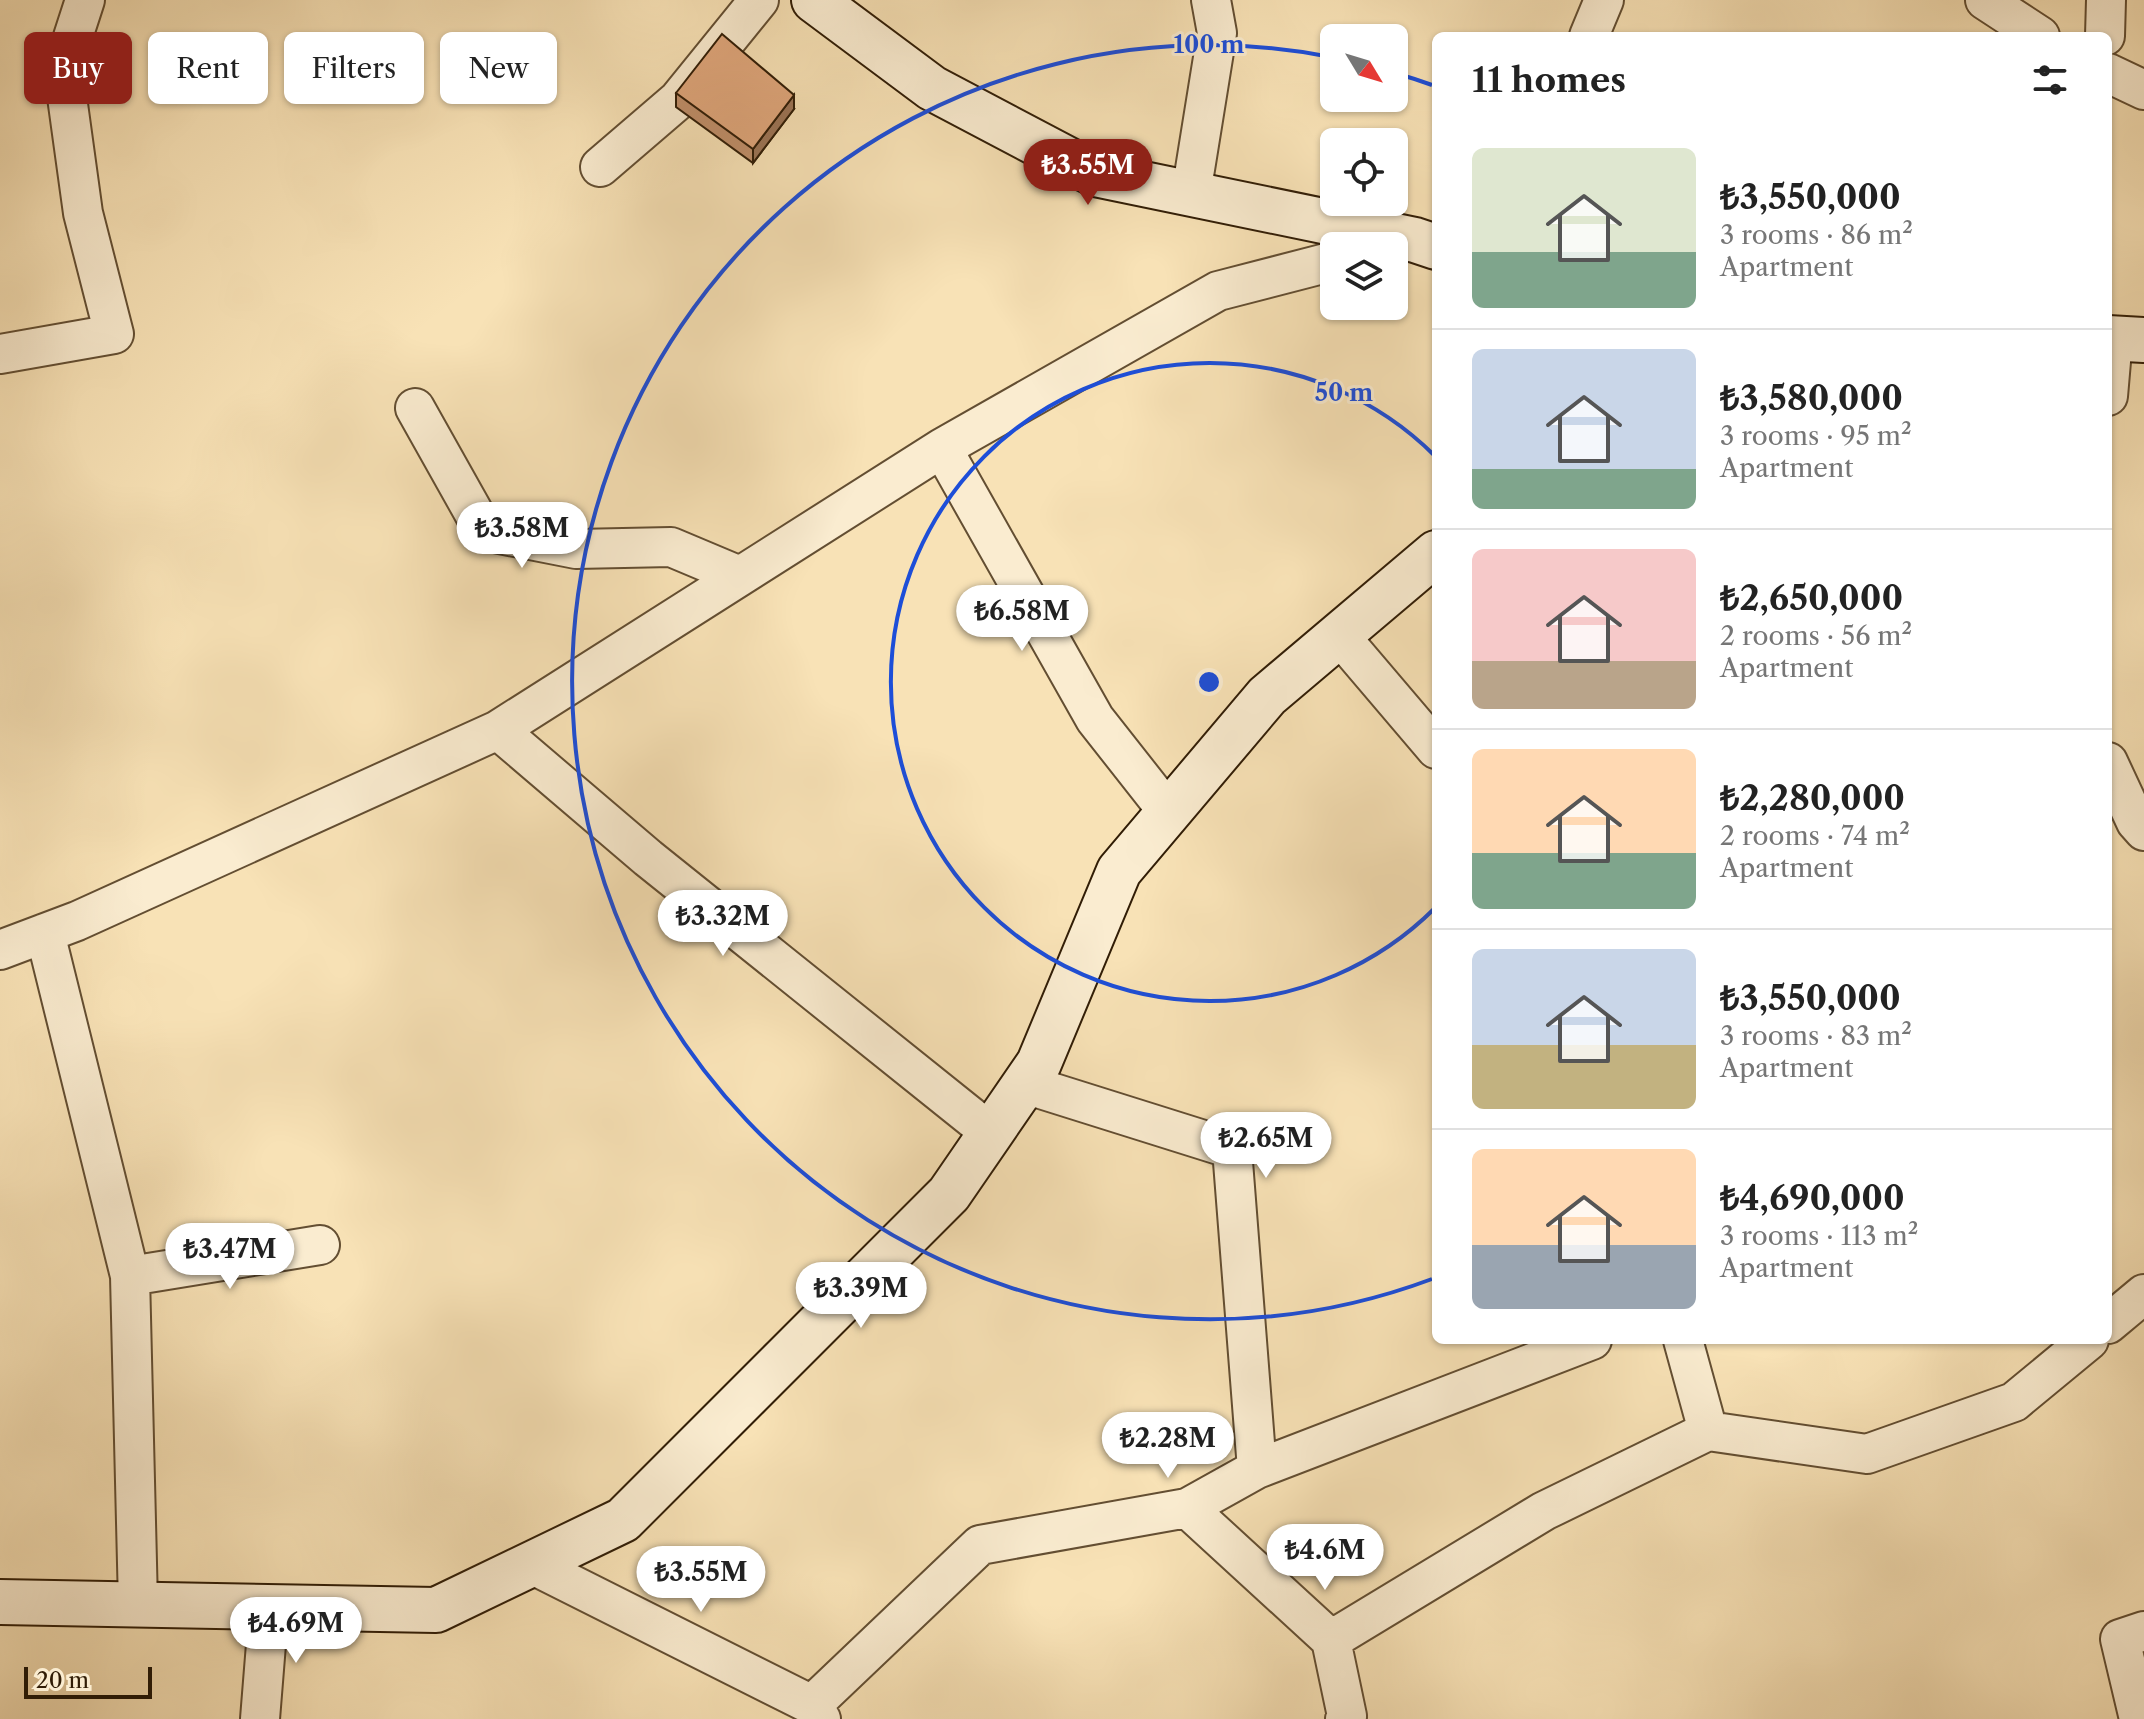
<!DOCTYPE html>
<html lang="en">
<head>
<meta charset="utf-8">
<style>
	body { margin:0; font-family:"Libre Caslon Text",serif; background:#f2f2f2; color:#222; height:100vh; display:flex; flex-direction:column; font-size:30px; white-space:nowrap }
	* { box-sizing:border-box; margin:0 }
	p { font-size:26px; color:#767676 }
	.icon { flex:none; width:44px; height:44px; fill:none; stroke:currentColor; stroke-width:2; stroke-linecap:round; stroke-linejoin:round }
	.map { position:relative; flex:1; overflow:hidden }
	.sheet { position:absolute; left:1432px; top:32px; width:680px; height:1312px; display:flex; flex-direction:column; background:#fff; border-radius:12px; box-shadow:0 2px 6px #0004 }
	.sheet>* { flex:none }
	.guide { position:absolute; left:24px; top:32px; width:760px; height:72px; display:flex; gap:16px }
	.needle { width:52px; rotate:128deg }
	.tools { position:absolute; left:1320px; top:24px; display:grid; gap:16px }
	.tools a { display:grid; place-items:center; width:88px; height:88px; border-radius:12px; background:#fff; box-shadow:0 2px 6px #0004; font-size:40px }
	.scale { position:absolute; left:24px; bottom:20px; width:128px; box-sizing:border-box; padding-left:8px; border:4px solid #311d06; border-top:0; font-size:22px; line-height:28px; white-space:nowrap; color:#311d06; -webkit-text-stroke:6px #faecd0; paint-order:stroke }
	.price { position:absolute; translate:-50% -68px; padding:0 18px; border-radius:28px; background:#fff; color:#222; font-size:26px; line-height:52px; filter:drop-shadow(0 2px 4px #0008) }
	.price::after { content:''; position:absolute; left:50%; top:48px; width:24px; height:18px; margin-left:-12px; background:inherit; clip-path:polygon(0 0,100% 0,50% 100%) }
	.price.on { background:#8f2418; color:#fff }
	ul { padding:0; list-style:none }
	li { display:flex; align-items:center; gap:24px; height:200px; padding:0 40px }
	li+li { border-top:2px solid #e0e0e0 }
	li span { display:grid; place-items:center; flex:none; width:224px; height:160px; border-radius:12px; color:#555 }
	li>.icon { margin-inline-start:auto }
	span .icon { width:96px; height:96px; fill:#fffc; stroke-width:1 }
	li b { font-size:34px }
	h2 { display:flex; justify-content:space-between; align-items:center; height:96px; padding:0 40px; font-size:34px }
	.tag { padding:0 28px; border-radius:12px; background:#fff; box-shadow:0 2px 6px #0004; font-size:28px; line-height:72px }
	.tag.on { background:#8f2418; color:#fff }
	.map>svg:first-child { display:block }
</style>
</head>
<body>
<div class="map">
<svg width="2144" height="1719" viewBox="0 0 2144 1719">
	<rect width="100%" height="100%" fill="#f8e2b6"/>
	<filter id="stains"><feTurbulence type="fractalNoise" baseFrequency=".0025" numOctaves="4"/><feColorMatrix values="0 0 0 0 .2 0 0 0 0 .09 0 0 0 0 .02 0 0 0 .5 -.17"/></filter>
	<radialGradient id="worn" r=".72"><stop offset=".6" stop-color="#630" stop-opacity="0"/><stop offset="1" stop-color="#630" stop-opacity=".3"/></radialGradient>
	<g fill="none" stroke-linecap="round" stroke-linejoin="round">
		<defs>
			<path id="street" d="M1985 0 2040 36
				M1589 36 1604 0
				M2105 36 2106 0
				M2108 73 2144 90
				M600 167 678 100 759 0
				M1191 194 1217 33 1211 0
				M0 354 114 334 83 213 63 68 85 0
				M2108 396 2113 338
				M415 408 484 531 576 549 671 547 740 576
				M942 448 1095 719 1169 813
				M1339 635 1436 749
				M498 730 648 858 991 1133
				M2108 762 2136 822 2144 831
				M45 933 130 1276 138 1604
				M0 950 77 921 498 730 942 448 1218 291 1334 261
				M1025 1084 1232 1149 1257 1469
				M130 1276 320 1245
				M2108 1324 2144 1294
				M1683 1340 1708 1431
				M1187 1508 1331 1640 1347 1716 1345 1719
				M531 1564 812 1705 821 1719
				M1331 1640 1544 1511 1708 1431 1867 1454 2014 1402 2089 1340
				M812 1705 980 1545 1187 1508 1257 1469 1592 1340
				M260 1719 269 1607
				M2139 1719 2120 1639 2144 1631"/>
			<path id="secondary" d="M814 0 932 88 1095 174 1415 240 1436 247
				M2108 338 2144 340
				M0 1602 436 1610 623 1520 949 1194 1039 1063 1119 871 1267 696 1436 553"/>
		</defs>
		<use href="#street" stroke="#634e32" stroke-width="42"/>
		<use href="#secondary" stroke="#311d06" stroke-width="48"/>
		<use href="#street" stroke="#faecd0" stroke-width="38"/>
		<use href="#secondary" stroke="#faecd0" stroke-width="44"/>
	</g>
	<path fill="#c08f6a" stroke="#311d06" stroke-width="2" d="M676 93 794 109 753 163 676 107Z"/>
	<path fill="#9c7456" stroke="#311d06" stroke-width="2" d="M794 95V109L753 163V149Z"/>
	<path fill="#dfa67b" stroke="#311d06" stroke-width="2" d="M722 34 794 95 753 149 676 93Z"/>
	<g fill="none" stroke="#1d4ed8" stroke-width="4">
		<path d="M1435 908A319 319 0 1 1 1435 456"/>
		<path d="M1432 1279A637 637 0 1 1 1331 57M1395 73A637 637 0 0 1 1432 85"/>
	</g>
	<circle cx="1209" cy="682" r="12" fill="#1d4ed8" stroke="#faecd0" stroke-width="4"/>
	<g font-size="24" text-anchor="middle" font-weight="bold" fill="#1d4ed8" stroke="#faecd0" stroke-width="6" stroke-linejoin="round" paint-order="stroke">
		<text x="1209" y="53">100 m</text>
		<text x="1344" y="401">50 m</text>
	</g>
	<rect width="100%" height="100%" filter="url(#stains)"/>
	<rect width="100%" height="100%" fill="url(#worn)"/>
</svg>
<div class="tools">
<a><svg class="needle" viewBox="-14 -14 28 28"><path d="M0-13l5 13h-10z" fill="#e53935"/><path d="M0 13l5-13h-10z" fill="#767676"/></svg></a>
<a><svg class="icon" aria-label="locate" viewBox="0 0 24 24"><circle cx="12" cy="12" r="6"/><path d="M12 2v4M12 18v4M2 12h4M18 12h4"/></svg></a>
<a><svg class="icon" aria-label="layers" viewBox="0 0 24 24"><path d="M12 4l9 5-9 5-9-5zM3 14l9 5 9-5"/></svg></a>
</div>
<div class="scale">20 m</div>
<b class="price on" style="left:1088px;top:207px">₺3.55M</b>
<b class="price" style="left:522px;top:570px">₺3.58M</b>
<b class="price" style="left:1022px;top:653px">₺6.58M</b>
<b class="price" style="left:723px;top:958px">₺3.32M</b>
<b class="price" style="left:1266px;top:1180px">₺2.65M</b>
<b class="price" style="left:230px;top:1291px">₺3.47M</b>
<b class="price" style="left:861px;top:1330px">₺3.39M</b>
<b class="price" style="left:1168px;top:1480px">₺2.28M</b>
<b class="price" style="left:1325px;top:1592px">₺4.6M</b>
<b class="price" style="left:701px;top:1614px">₺3.55M</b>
<b class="price" style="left:296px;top:1665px">₺4.69M</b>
<div class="guide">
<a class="tag on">Buy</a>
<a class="tag">Rent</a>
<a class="tag">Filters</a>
<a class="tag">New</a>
</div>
<section class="sheet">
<h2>11 homes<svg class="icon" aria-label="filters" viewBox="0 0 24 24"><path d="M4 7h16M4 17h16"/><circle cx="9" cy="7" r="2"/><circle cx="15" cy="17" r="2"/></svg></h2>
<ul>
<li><span style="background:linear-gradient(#dfe7d0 65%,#7fa58c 0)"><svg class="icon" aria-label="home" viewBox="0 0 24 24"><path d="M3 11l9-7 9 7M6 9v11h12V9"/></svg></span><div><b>₺3,550,000</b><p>3 rooms · 86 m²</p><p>Apartment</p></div></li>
<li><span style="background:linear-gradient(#c9d6e8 75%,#7fa58c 0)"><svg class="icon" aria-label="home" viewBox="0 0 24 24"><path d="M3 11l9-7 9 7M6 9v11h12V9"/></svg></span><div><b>₺3,580,000</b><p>3 rooms · 95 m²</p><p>Apartment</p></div></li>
<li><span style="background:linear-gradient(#f6c9c9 70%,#b9a48a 0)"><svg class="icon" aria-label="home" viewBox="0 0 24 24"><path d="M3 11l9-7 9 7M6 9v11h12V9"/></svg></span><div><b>₺2,650,000</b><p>2 rooms · 56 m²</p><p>Apartment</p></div></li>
<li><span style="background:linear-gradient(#ffd9b3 65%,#7fa58c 0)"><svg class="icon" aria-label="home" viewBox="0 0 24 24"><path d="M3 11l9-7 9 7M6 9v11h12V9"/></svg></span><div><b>₺2,280,000</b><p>2 rooms · 74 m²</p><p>Apartment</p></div></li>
<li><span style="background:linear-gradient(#c9d6e8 60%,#c2b280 0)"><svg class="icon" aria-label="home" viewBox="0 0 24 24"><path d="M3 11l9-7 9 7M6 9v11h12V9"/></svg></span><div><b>₺3,550,000</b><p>3 rooms · 83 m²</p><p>Apartment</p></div></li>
<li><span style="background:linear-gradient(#ffd9b3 60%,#9aa5b1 0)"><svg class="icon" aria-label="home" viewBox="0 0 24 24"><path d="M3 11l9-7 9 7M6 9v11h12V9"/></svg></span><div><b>₺4,690,000</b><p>3 rooms · 113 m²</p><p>Apartment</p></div></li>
</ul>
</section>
</div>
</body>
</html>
